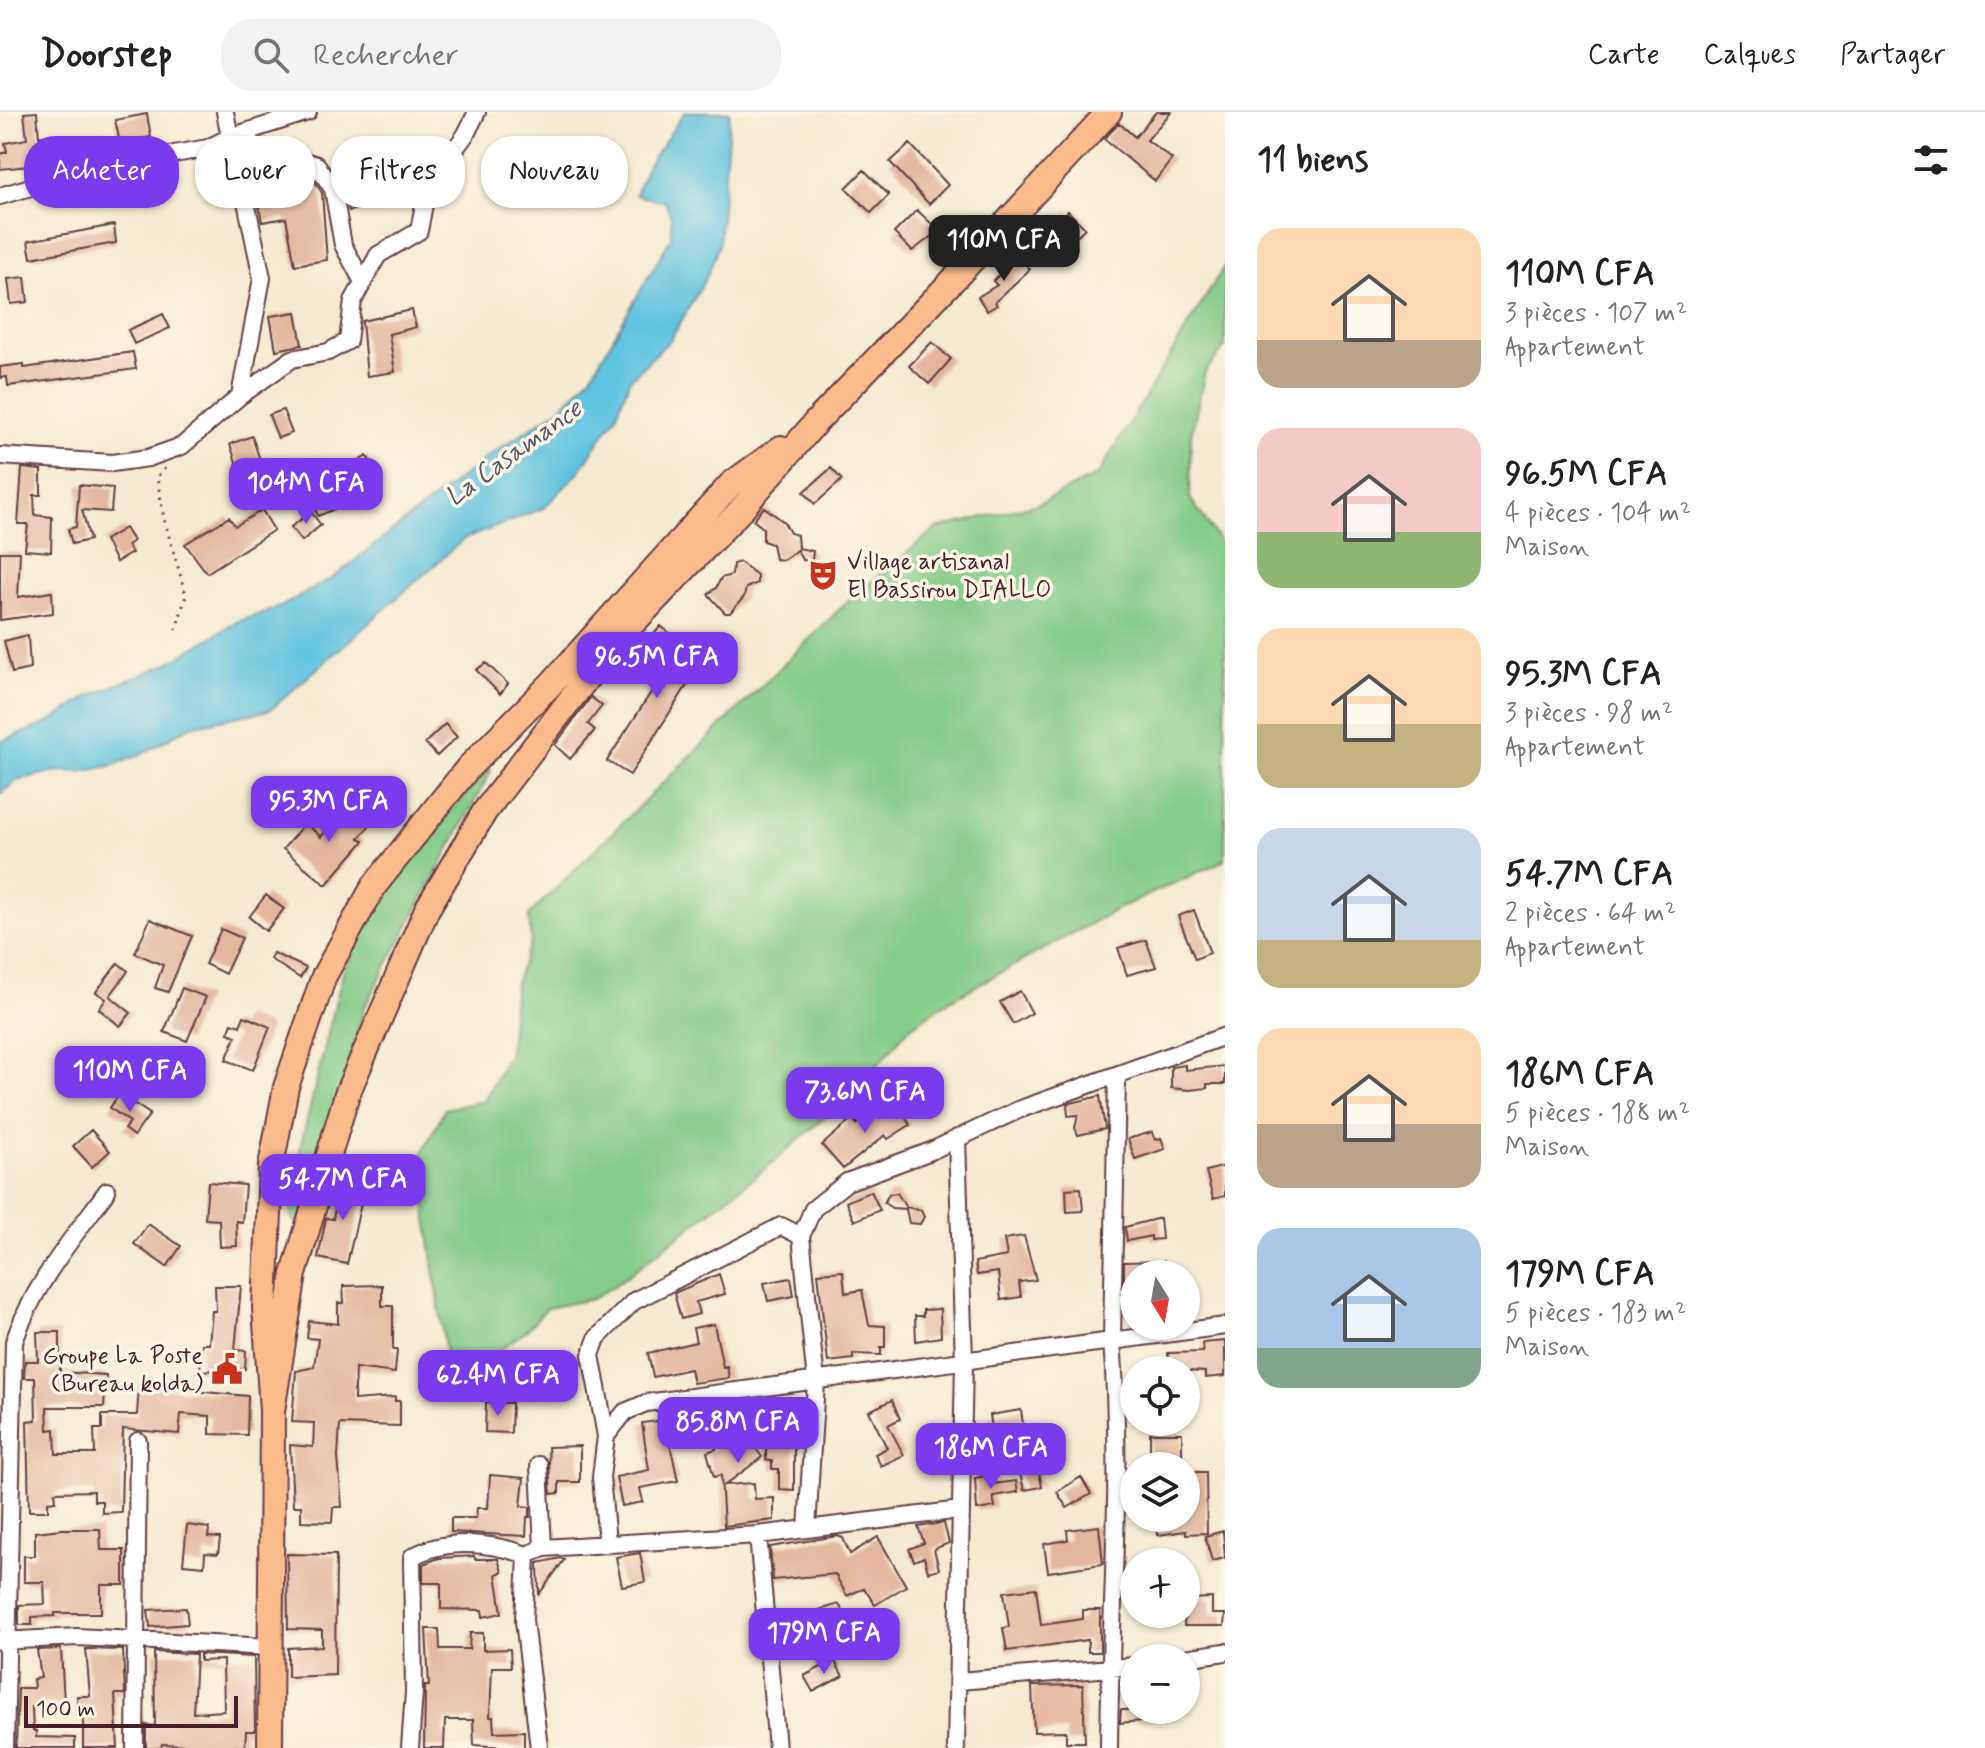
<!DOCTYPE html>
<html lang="fr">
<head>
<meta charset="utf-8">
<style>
	body { margin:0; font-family:Mynerve,sans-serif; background:#f2f2f2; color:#222; height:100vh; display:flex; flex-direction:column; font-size:30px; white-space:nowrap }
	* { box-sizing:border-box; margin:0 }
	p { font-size:26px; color:#767676 }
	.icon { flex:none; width:44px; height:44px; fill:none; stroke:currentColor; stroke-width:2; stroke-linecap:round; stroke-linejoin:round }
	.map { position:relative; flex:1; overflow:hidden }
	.panel { display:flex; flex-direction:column; background:#fff; width:760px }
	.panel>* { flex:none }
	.guide { position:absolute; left:24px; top:24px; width:760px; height:72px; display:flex; gap:16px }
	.needle { width:52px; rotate:169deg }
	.fabs { position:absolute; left:1120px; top:1148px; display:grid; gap:16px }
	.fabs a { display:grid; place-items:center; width:80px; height:80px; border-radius:50%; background:#fff; box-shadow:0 2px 6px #0004; font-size:40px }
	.scale { position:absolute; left:24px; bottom:20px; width:214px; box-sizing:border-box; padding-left:8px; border:4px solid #4a1f2b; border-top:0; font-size:22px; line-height:28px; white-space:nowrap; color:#4a1f2b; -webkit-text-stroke:6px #fcf5e5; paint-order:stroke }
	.price { position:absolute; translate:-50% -68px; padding:0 18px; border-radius:16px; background:#7c3aed; color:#fff; font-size:26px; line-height:52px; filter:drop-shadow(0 2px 4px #0008) }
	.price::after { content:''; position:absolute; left:50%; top:48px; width:24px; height:18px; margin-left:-12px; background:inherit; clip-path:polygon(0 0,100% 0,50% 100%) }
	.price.on { background:#222; color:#fff }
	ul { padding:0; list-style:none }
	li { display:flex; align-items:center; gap:24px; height:200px; padding:0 32px }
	li span { display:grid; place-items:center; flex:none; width:224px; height:160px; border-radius:24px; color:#555 }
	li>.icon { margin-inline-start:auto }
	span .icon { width:96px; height:96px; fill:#fffc; stroke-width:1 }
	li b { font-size:34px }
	h2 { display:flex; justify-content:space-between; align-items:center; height:96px; padding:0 32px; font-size:34px }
	.chip { padding:0 28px; border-radius:32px; background:#fff; box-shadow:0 2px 6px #0004; font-size:28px; line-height:72px }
	.chip.on { background:#7c3aed; color:#fff }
	header { display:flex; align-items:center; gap:48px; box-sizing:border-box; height:112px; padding:0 40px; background:#fff; border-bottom:2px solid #e0e0e0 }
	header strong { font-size:38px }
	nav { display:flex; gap:44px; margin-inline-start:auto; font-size:28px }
	.search { width:560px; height:72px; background:#f2f2f2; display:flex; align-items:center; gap:20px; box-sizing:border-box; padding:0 28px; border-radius:32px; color:#767676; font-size:30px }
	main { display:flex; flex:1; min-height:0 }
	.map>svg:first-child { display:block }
</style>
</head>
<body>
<header>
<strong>Doorstep</strong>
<div class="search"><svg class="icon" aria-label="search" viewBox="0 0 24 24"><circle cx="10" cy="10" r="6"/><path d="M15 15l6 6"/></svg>Rechercher</div>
<nav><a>Carte</a><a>Calques</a><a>Partager</a></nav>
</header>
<main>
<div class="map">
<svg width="1225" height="1636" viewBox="0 0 1225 1636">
	<rect width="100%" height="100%" fill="#fcf5e5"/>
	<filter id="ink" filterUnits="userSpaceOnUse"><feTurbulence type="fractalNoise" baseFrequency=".0125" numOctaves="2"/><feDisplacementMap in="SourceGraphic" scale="16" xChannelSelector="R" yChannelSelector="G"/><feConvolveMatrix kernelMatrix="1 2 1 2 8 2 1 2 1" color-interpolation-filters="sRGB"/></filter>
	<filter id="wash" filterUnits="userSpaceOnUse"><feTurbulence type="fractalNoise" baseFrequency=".006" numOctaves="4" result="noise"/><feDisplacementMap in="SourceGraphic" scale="32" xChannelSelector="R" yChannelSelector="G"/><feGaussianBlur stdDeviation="1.8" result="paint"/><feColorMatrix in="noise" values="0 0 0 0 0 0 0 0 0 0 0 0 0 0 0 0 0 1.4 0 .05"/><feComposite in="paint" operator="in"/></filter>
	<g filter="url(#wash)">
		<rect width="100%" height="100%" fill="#f4ead1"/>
		<path fill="#83cb87" stroke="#667559" stroke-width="2" d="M1225 153V235L1205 260 1191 323 1190 386 1225 437V748L1117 797 950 888 909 916 857 977 771 1052 617 1172 592 1187 547 1196 525 1220 492 1243 447 1251 419 1047 445 997 484 989 509 941 515 871 531 830 529 803 849 488 936 417 1038 392 1098 363Z
			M489 656 491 659 364 896 300 1116 291 1104 293 1066 343 860 388 772Z"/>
		<path fill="#61c3df" stroke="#567185" stroke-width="2" d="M685 0H730L719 132 708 162 671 227 630 267 616 304 578 361 544 396 464 427 270 598 190 614 144 641 114 653 81 660 56 659 17 668 0 682V630L48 611 90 584 167 552 237 510 280 495 334 465 491 342 561 296 591 264 671 126V104L665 90 635 83 648 53Z"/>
		<g id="blocks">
			<path fill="#e4b79d" d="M37 0 39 25 52 22 59 51 0 57V42L7 40 5 31 27 27 24 1Z
				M1156 0H1171L1147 28 1172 47 1155 69 1104 27 1119 11 1135 25Z
				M147 2 151 25 120 31 115 8Z
				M910 32 948 73 929 92 890 50Z
				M864 58 889 83 871 101 846 76Z
				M312 65 322 81 327 148 295 153 286 106 262 110 257 83 287 79 286 69Z
				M368 65 374 94 349 99 343 70Z
				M917 98 935 115 932 118 936 121 912 139 894 121Z
				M1068 99 1085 116 1070 131 1053 114Z
				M114 113 116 131 31 146 28 129Z
				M1018 144 1030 157 995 190 997 193 987 199 978 185 997 173 993 169Z
				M25 165 28 190 11 192 8 167Z
				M412 198 416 215 389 222 395 260 367 264 362 209Z
				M296 200 302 233 276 238 270 204Z
				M163 202 170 216 134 232 128 218Z
				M932 230 951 247 929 272 909 254Z
				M133 240 136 257 8 274 7 265 0 266V255L24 252V256Z
				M283 298 292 321 278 326 269 303Z
				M252 324 261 351 239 359 230 332Z
				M367 344 376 359 355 371 346 356Z
				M323 351 331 367 325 370 335 397 318 404 300 363Z
				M22 356 41 358V383H34L35 403 52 405 51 440 25 438 28 412H18Z
				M831 356 842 368 815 392 804 380Z
				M79 373 113 376 111 400 82 398 90 428 72 432 68 417 76 415Z
				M764 395 784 410 790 421 797 423 798 436 813 439 812 449 802 448 797 438 783 448 775 447 772 432 763 429V416L753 408Z
				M262 398 274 418 207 461 185 432 229 405 235 414Z
				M311 400 321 413 302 429 291 415Z
				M125 416 133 429 127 433 132 441 116 450 105 428Z
				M0 440H20L18 485 52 480 53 501 0 508Z
				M740 450 757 463V471L746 476 744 485 730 501H725L708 482 716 476 721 466 732 463 733 452Z
				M661 514 682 532 705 545 630 663 607 649 671 549 648 529Z
				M28 523 30 557 12 561 4 529Z
				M486 551 508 572 500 582 476 558Z
				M591 585 602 594 588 612 595 618 570 647 555 633Z
				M445 612 457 625 437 644 425 631Z
				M348 692 372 711 359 726 364 729 326 773 283 737 305 711 321 725Z
				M266 783 284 797 266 819 249 805Z
				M1194 798 1210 841 1195 847 1178 804Z
				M150 807 192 824 168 880 155 876 163 853 135 841Z
				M221 817 242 826 225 862 205 852Z
				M1146 828 1156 855 1127 863 1118 836Z
				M273 841 306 856 300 866 270 847Z
				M118 851 128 859 110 884 131 901 120 914 99 897 106 887 96 880Z
				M182 876 206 885 187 929 164 920Z
				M1020 879 1032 901 1013 912 1000 890Z
				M244 904 270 915 253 958 226 948 236 924 228 921 232 911 240 914Z
				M1185 953V958L1225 954V972H1207V976L1189 978 1171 976V955Z
				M119 982 150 1002 134 1024 124 1017 130 1010 110 996Z
				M1100 984 1105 1017 1078 1023 1075 1016 1078 1003 1068 1004 1067 992Z
				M896 991 910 1013 888 1027 885 1023 843 1057 822 1033 852 1007 857 1012 868 1004 870 1007Z
				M91 1018 110 1039 92 1055 73 1034Z
				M1152 1020 1155 1028 1161 1026 1165 1037 1135 1047 1128 1027Z
				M1225 1054V1084L1213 1087 1206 1059Z
				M341 1065 366 1070 347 1152 318 1146 326 1106 333 1107Z
				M208 1070 245 1073 242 1110 236 1109 237 1134 220 1135 219 1108 205 1107Z
				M1081 1076 1083 1099 1067 1100 1066 1077Z
				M871 1079 880 1098 854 1109 846 1090Z
				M897 1081 906 1095 921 1098 924 1105 920 1112 909 1111 906 1097 892 1096 884 1091 889 1082Z
				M1160 1106 1162 1127 1151 1128V1124L1127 1129 1125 1115Z
				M148 1112 181 1134 167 1155 134 1132Z
				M1024 1124 1036 1168 1019 1170 1021 1185 1001 1188 998 1160 977 1163 975 1150 1007 1144 1004 1127Z
				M1164 1149 1165 1162H1134V1183H1124V1150Z
				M843 1159 845 1181 862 1178 869 1213 885 1214V1235H881V1243L853 1242V1247L828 1250 818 1161Z
				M719 1162 725 1182 696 1190 699 1202 681 1207 674 1181Z
				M791 1166 794 1184 768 1189 764 1171Z
				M382 1173V1194H393V1238H397L395 1261 355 1256 354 1288 395 1285V1289H400V1314L340 1312 338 1345 342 1395H333L332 1410 301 1409V1394H293L290 1333 313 1335 314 1311 292 1310 296 1259 314 1255 318 1227 307 1226 309 1209 338 1212V1191H344L343 1174Z
				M215 1174H241L235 1238 246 1239 245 1257 200 1259 202 1232H209L212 1199H216Z
				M940 1197 941 1225 916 1229 915 1204H923V1198Z
				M714 1212 723 1255 727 1254 729 1266 693 1271 690 1257 653 1265 648 1241 696 1230 693 1216Z
				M37 1220H60V1260L106 1263 104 1295H47L48 1318 55 1317 56 1342H95L94 1317H102V1303H137L139 1274 248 1284 247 1323 210 1322V1304L181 1302 179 1322 123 1317 121 1400 102 1401V1389H94V1379L55 1380 56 1389 48 1390V1399H29L27 1309 36 1308 35 1266H24L25 1249H38Z
				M1225 1229V1264L1205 1266V1260L1169 1258 1168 1241 1203 1240 1202 1231Z
				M765 1287V1308H735L762 1345 725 1373 754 1371 755 1387 774 1386V1408L724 1414 721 1363 714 1365 707 1340 716 1337 710 1300 750 1294V1288Z
				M892 1288 900 1307 888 1313 904 1343 881 1354 875 1342 887 1336 869 1299Z
				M486 1290 512 1291 511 1321 485 1320Z
				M1021 1298 1027 1341 1035 1339 1042 1375 1024 1378 1013 1332 995 1335 990 1303Z
				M665 1308 678 1369 640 1376 643 1390 622 1394 616 1365 649 1358 642 1311Z
				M1150 1321H1182V1354H1150Z
				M766 1328H794V1378L779 1377V1357H772V1349L766 1348Z
				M580 1334V1370H559V1381L551 1382 548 1335Z
				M1186 1360H1206L1207 1421 1186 1422V1419L1158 1423 1156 1408 1186 1406Z
				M490 1363 524 1366 521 1394 530 1395V1405H527L526 1424 451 1420V1406H476L477 1396H488Z
				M991 1363 993 1372 1016 1369 1018 1380 993 1384 995 1395 977 1398 975 1366Z
				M1081 1365 1091 1382 1067 1396 1057 1380Z
				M944 1411 949 1431 934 1437 939 1457 928 1460 924 1445 914 1449 909 1437 924 1431 918 1415Z
				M187 1413 209 1416 208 1425 220 1426 218 1442 205 1441 204 1454 183 1452Z
				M1099 1414 1103 1452 1048 1460 1044 1432 1068 1428 1067 1418Z
				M62 1417H100L101 1438H124V1473H101V1501H55V1504L32 1505V1513H19V1493L45 1492 44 1470H24V1444H35V1420Z
				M1223 1419 1225 1446 1212 1449 1205 1424Z
				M837 1424 843 1426 850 1442 878 1425 906 1474 875 1493 864 1476 847 1484 835 1462 773 1468 770 1435Z
				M640 1441 645 1470 622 1474 616 1445Z
				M287 1442 336 1443 335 1563 288 1565V1536L322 1534V1518L288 1517Z
				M474 1444 475 1447H498L502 1460 496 1462 502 1501 483 1505 482 1498 441 1497V1471H423V1452L439 1446Z
				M561 1446 564 1448 539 1482 538 1451Z
				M1036 1476 1041 1513 1083 1507V1498H1100V1540H1088V1528L1007 1539 1003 1516 1009 1515 1004 1480Z
				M1212 1486V1502H1225L1224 1514H1184L1186 1487Z
				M839 1492 857 1526 843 1534 834 1518 783 1533 779 1519 822 1507 819 1498Z
				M186 1496 188 1512 150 1515 148 1498Z
				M426 1517H439L440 1537H469L470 1521H483V1538L510 1537 511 1555H492L490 1605H493L494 1620 524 1619V1636L474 1633 473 1608H445L444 1636H424L425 1574H429Z
				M61 1537 64 1591 32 1595 33 1619H36V1625L75 1626V1636H16L18 1576H34L33 1567 41 1566 37 1538Z
				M86 1537 123 1538 125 1582H115L118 1636H83V1598H77V1584H90Z
				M154 1540 196 1542 193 1601 224 1599 223 1548 200 1549V1542L254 1545 255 1619H246L245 1635 162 1632 161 1636H146V1613L155 1614Z
				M834 1548 843 1564 813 1580 804 1564Z
				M1083 1573 1085 1630H1066V1619L1034 1620 1032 1574Z
				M1121 1598H1176V1606L1120 1611Z"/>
		</g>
	</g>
	<g filter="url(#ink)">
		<use href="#blocks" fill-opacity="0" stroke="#643d44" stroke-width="2"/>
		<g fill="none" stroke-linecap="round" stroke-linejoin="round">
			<defs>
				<path id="street" d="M230 25 317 53 333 77 343 133 363 170
					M230 25 308 0
					M0 84 95 56 208 36 230 25 225 0
					M240 284 292 247 328 240 348 229 353 189 378 143 419 119 427 76 466 22 477 0
					M0 344 112 351 148 346 182 334 240 284 262 166 242 70 208 36
					M1117 964 1112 1229 1225 1214
					M606 1324 625 1300 646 1291 1112 1229C1123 1367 1110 1498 1109 1636
					M807 1417 816 1270 801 1124 813 1097 847 1070 931 1039 1018 998 1225 924
					M758 1423 777 1636
					M607 1430 601 1365 606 1324 591 1243 597 1226 634 1189 781 1114 801 1124
					M543 1436 758 1423 961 1398
					M0 1529 77 1525 271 1535
					M1185 1546 1225 1540
					M959 1569 1134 1554
					M5 1636 14 1230C33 1173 72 1127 107 1079
					M135 1636 138 1329
					M410 1636 414 1580 412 1445C446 1425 491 1431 527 1443
					M539 1636 524 1508 527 1443 543 1436 539 1353
					M956 1636 964 1250 957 1026"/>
				<path id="primary" d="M272 1299 294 1162 347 982 427 797 485 699 613 532 738 401 815 311 956 165 1109 0
					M270 1636 272 1299 265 1196 271 1054 286 975 324 864 374 774 468 656 551 572 731 372 781 336"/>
			</defs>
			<use href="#street" stroke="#643d44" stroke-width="20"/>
			<use href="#primary" stroke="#643d44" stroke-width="28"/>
			<path stroke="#643d44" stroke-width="3" stroke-dasharray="2 6" stroke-linecap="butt" d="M165 356 157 365 164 407 186 483 175 522"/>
			<use href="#street" stroke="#fff" stroke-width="16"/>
			<use href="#primary" stroke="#fbbb8c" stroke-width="24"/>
		</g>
	</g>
	<defs>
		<symbol id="theatre-bare" viewBox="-9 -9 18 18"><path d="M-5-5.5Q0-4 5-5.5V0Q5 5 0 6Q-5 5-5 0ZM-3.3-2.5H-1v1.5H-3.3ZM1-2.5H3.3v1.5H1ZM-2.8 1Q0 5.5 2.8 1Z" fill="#c8321e" stroke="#fcf5e5" stroke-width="2.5" paint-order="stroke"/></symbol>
		<symbol id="civic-bare" viewBox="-9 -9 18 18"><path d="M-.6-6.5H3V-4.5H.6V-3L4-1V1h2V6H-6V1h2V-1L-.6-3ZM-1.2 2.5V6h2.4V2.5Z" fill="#c8321e" stroke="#fcf5e5" stroke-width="2.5" paint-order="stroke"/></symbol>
	</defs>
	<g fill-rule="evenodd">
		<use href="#theatre-bare" x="801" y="441" width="44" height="44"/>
		<use href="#civic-bare" x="205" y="1235" width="44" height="44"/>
	</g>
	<g text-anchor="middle" stroke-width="7" stroke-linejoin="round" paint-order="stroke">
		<g font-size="24" fill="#4a1f2b" stroke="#fcf5e5" text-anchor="start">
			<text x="847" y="457">Village artisanal<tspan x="847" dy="28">El Bassirou DIALLO</tspan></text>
			<text x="203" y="1251" text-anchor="end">Groupe La Poste<tspan x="203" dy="28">(Bureau kolda)</tspan></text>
		</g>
		<g font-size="26" font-style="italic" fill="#52586a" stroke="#fcf5e5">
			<text transform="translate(513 340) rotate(-36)" y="9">La Casamance</text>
		</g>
	</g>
</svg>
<div class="fabs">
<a><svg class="needle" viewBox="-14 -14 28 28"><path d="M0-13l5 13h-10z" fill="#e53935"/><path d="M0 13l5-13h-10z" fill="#767676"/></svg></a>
<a><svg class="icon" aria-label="locate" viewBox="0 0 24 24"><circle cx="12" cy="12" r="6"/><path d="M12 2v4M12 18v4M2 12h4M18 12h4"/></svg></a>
<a><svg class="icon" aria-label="layers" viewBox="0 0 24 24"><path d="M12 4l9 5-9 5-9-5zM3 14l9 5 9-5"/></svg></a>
<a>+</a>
<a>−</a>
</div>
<div class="scale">100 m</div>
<b class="price on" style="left:1004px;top:171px">110M CFA</b>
<b class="price" style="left:306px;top:414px">104M CFA</b>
<b class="price" style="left:657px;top:588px">96.5M CFA</b>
<b class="price" style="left:329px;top:732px">95.3M CFA</b>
<b class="price" style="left:130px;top:1002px">110M CFA</b>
<b class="price" style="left:865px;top:1023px">73.6M CFA</b>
<b class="price" style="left:343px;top:1110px">54.7M CFA</b>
<b class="price" style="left:498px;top:1306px">62.4M CFA</b>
<b class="price" style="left:738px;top:1353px">85.8M CFA</b>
<b class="price" style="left:991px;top:1379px">186M CFA</b>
<b class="price" style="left:824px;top:1564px">179M CFA</b>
<div class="guide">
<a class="chip on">Acheter</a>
<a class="chip">Louer</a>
<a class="chip">Filtres</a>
<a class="chip">Nouveau</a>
</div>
</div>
<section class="panel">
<h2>11 biens<svg class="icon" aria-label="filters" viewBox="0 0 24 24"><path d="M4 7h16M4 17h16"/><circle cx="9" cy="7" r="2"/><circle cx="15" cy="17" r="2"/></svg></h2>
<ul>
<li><span style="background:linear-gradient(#ffd9b3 70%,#b9a48a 0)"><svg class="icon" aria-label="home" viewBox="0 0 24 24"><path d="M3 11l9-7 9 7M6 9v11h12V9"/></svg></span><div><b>110M CFA</b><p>3 pièces · 107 m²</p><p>Appartement</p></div></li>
<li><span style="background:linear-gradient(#f6c9c9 65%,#8fb573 0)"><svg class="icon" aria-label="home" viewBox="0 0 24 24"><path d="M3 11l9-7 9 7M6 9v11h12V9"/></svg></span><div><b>96.5M CFA</b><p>4 pièces · 104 m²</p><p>Maison</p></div></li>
<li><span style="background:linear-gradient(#ffd9b3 60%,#c2b280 0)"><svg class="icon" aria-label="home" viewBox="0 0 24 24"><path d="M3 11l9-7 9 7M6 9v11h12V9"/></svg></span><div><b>95.3M CFA</b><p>3 pièces · 98 m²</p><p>Appartement</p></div></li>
<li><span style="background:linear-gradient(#c9d6e8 70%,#c2b280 0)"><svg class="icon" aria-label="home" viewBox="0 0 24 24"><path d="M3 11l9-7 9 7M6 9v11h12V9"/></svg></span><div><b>54.7M CFA</b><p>2 pièces · 64 m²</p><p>Appartement</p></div></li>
<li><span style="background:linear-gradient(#ffd9b3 60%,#b9a48a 0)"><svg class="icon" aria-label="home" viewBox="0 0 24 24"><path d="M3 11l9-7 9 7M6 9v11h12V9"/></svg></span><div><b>186M CFA</b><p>5 pièces · 188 m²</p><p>Maison</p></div></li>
<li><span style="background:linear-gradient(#a9c7e8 75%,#7fa58c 0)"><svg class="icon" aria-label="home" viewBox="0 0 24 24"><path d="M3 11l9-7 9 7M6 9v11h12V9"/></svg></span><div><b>179M CFA</b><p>5 pièces · 183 m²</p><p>Maison</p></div></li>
</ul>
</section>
</main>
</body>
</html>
